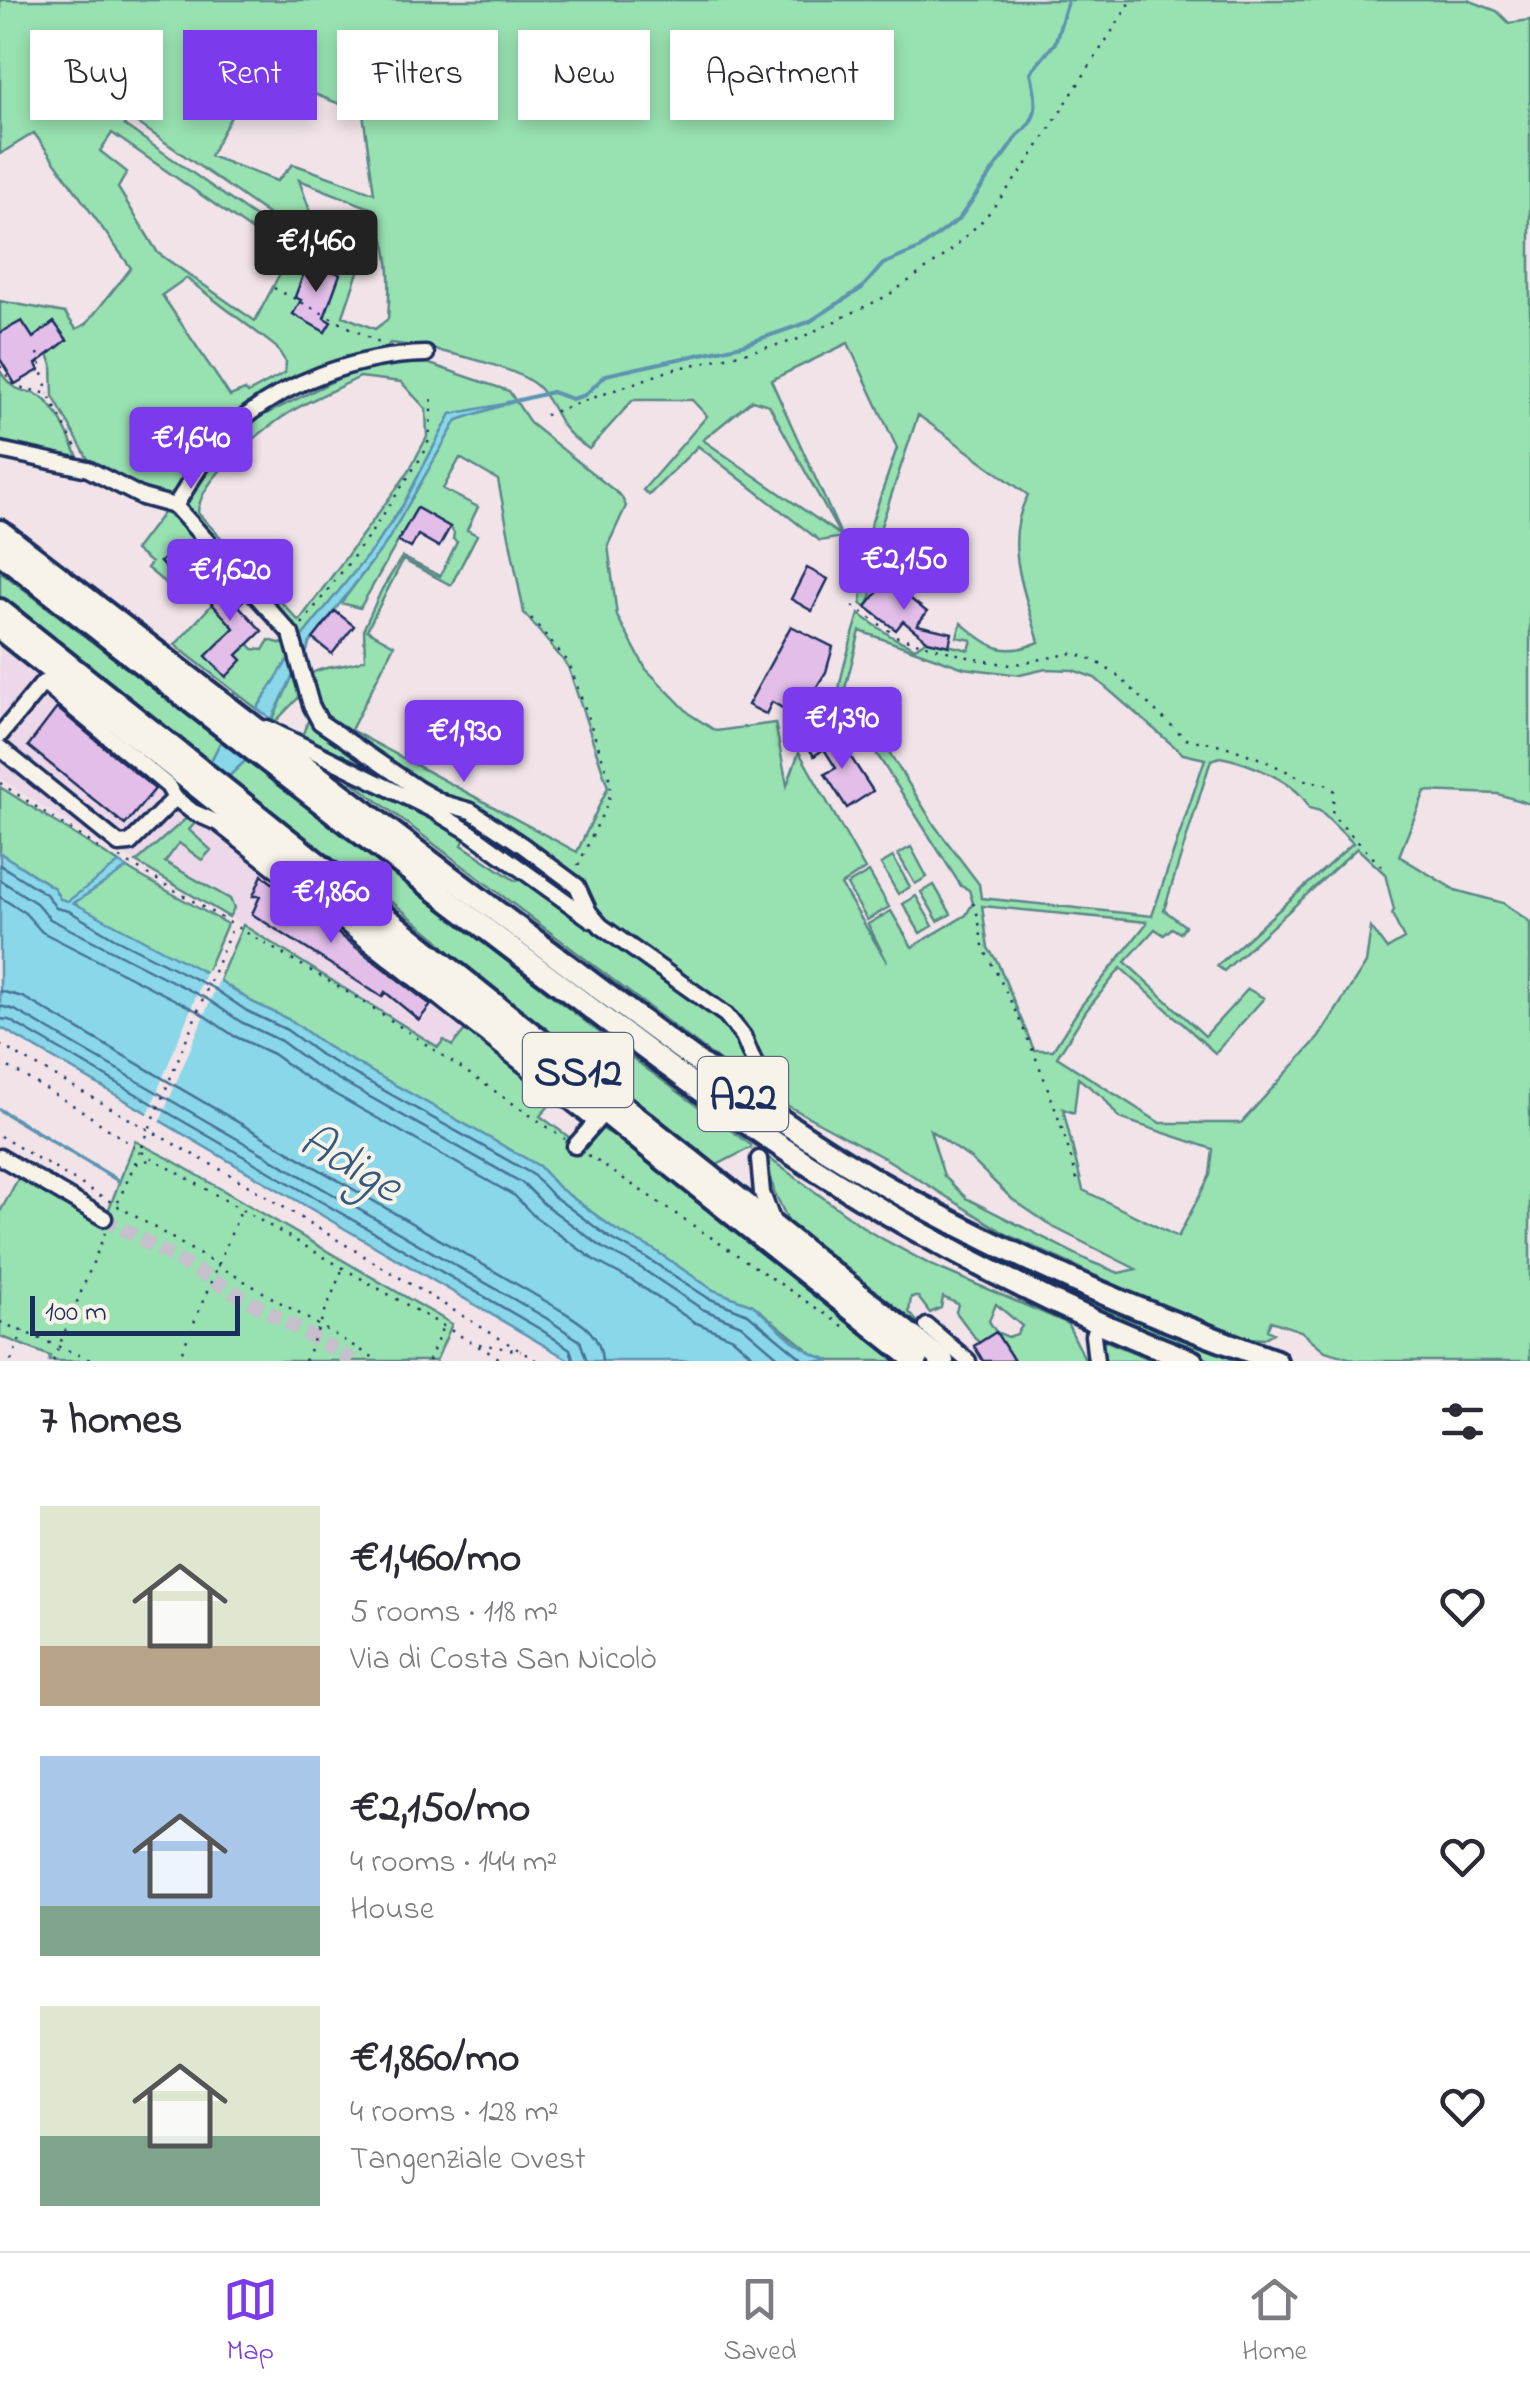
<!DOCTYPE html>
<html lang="en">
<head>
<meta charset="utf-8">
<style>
	body { margin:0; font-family:"Indie Flower",sans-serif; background:#f7f7f7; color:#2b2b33; height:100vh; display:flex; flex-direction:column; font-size:38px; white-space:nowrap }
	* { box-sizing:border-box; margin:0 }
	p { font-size:32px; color:#7c7c81 }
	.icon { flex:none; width:55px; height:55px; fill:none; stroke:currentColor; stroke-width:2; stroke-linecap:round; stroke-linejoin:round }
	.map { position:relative; height:1361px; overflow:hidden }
	.panel { display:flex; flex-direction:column; background:#fff; flex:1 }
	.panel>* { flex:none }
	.banner { position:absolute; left:30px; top:30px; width:1000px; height:90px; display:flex; gap:20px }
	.scale { position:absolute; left:30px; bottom:25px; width:210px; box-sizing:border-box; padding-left:10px; border:5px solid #1b2f5e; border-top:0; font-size:28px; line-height:35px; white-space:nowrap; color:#1b2f5e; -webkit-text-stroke:8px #f7f3e8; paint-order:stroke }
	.price { position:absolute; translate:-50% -85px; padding:0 22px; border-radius:10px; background:#7c3aed; color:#fff; font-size:32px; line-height:65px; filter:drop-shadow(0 2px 5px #0008) }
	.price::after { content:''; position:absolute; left:50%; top:60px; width:30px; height:22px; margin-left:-15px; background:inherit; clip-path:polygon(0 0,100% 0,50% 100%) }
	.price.active { background:#222; color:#fff }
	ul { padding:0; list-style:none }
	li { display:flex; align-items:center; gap:30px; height:250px; padding:0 40px }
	li span { display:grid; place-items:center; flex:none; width:280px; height:200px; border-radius:0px; color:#555 }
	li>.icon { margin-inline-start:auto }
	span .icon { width:120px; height:120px; fill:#fffc; stroke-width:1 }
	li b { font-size:42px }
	h2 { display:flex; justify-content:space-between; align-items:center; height:120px; padding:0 40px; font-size:42px }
	.tag { padding:0 35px; border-radius:0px; background:#fff; box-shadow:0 5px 15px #0003; font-size:35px; line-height:90px }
	.tag.active { background:#7c3aed; color:#fff }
	.dock { display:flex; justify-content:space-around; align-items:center; height:140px; border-top:2px solid #e1e1e2; background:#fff; font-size:28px; color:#7c7c81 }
	.dock a { display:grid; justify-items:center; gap:5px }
	.dock .active { color:#7c3aed }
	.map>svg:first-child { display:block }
</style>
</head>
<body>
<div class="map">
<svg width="1530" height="1361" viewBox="0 0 1530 1361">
	<rect width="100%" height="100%" fill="#f1e3e8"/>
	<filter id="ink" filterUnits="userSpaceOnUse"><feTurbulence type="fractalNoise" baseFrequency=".01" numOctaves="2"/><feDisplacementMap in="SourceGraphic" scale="20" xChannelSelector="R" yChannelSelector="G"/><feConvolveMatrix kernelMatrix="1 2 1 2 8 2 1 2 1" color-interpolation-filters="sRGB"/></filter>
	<g filter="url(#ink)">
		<path fill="#ecd8e8" d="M0 640 190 790 198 808 203 804 546 1078 439 1047 229 917 122 853 109 849 0 778Z"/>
		<path fill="#98e1b0" stroke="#5a8887" stroke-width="2.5" fill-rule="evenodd" d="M0 0H1468L1497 11 1509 23 1530 20V804L1498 794 1425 791 1399 856 1455 890 1503 903 1530 922V1361H1358L1325 1351 1301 1331 1271 1321 1267 1330 1273 1333 1263 1339 1250 1338 1146 1299 1006 1234 888 1160 768 1095 726 1066 330 765 466 836 462 845 516 881 524 878 587 923 594 932 610 939C643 963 712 1005 735 1036 751 1057 741 1071 768 1085L764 1059 740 1021 601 914 572 871 567 873 441 798 328 723 313 694 309 675C325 664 347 668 365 659L364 628 382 589 402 557 440 576 457 542 453 539 454 533 450 527 417 508 360 608 341 603 386 543 457 420 503 405 451 414 403 505 373 549 300 639 293 627 191 515 187 505 190 496 239 432 250 422 354 371 384 364 427 363 509 391 531 424 621 496 626 506 608 545 617 616 646 669 691 715 716 731 775 723 787 785 799 752 865 869 841 885 887 962 868 924 891 911 912 947 966 915 973 903 969 890 961 886 875 751 855 730 857 725C850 720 843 719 839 712 832 697 854 633 859 614L892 637 915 648 927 640 969 650 972 640 957 637 961 623C990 647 1003 658 1039 642 1025 593 1002 542 1028 495L918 415 873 550 907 579 880 574C871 584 874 597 866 607L861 604 862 587 856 568 897 448 848 343 771 380 842 537 820 541 698 446 649 495 643 490 707 416 692 400H633L589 449C554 426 562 416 540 389 520 365 422 346 390 343L384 350 356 354 311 372 267 396 169 499 93 468 53 396 52 365 48 354 67 340 54 323 33 338 22 322 0 333V301L65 313 76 329 86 324 131 268 34 133 0 154ZM255 71 363 113 374 193 293 164 277 181 210 156ZM129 117 305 240 301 249 124 125ZM112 133 289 256 255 321 158 253 118 188 127 172 100 151ZM299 180 375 210C390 252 391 275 388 319L375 329 343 316 359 269 326 256ZM186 278 276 347 286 362 285 373 248 393 245 390 230 396 162 295ZM360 377 401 382 426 409 427 437 407 474 299 621 198 513C198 482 252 439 277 421 301 403 333 391 360 377ZM752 400 769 405 840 535 703 440ZM460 458 498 480 524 613 568 666 608 787 577 852 351 730 394 645 367 630 403 560 451 585 477 535 467 530 478 507 443 489ZM860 631 964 668 1020 675 1046 669 1073 670 1095 678 1183 754 1205 759 1152 916 981 898 979 884 935 826 879 736 842 700ZM1220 757C1247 762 1299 782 1309 808L1320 811 1353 843 1217 966 1224 971 1357 848 1385 874 1394 910 1392 914 1404 939 1387 949 1371 928 1366 963 1319 1037 1241 1123H1160L1057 1057 1086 1011 1121 968 1215 1053 1264 998 1248 989 1205 1036 1125 962 1155 929 1164 935 1172 928 1180 933 1185 926 1164 910 1211 760ZM982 906 1147 922V923L1081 1006 1053 1050H1034L997 961 988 948ZM1078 1078 1104 1098 1119 1118 1213 1149 1210 1175 1178 1237 1083 1190 1063 1109 1074 1113ZM930 1130 971 1159 1012 1199 1053 1227 1136 1269 1119 1273 1091 1262 966 1198 944 1176Z
			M0 371C19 401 29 384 46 401 61 414 70 441 79 459L13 449 0 444Z
			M164 512 180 522 211 556 201 565 187 542 183 546 180 544 160 562 180 584 213 596 208 599 195 592 191 596 180 587 176 592 147 568 151 563 135 550Z
			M0 571 221 741 209 765 0 599Z
			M217 599 222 614 253 649 263 650 269 640 286 645 289 658 257 709 175 645Z
			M293 675 300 696 276 721 273 719Z
			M310 716 427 801 302 736Z
			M246 760 647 1069 870 1232 931 1265 1067 1323 1086 1361H1014L996 1333 979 1343 956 1312 958 1304 943 1297 941 1308 930 1313 918 1297H911L909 1312 921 1326 917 1329 790 1225 774 1191 767 1159 750 1148 713 1167 468 973 438 940 396 905 331 864 226 779ZM996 1304 1022 1326 1017 1334 1008 1337 996 1332 989 1321Z
			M0 787 135 873 227 924 206 973 60 899 54 888 0 853Z
			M189 816 196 822 189 830 211 850 202 860 179 843 165 862 230 899 234 908 229 917 136 862Z
			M911 847 927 877 915 884 898 854Z
			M893 857 910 887 898 894 881 864Z
			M869 872 889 907 867 920 847 885Z
			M934 885 951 914 938 921 921 892Z
			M916 896 933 926 920 933 903 904Z
			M243 925 438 1047 444 1040 452 1046 468 1026 557 1097 540 1116 573 1140 600 1128 643 1151 906 1361H831L813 1354 753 1305 713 1290 653 1249 616 1230 558 1187 539 1166 326 1046 292 1021 252 1002 219 980Z
			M520 941 803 1143 1251 1361H1213L1149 1336 1032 1282 934 1231 731 1103Z
			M135 1141 168 1158 452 1324 436 1361H49L50 1356 0 1336V1212L20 1175 102 1227Z
			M1102 1340H1104L1154 1361H1102Z"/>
		<path fill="#89d7e8" stroke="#5d94b1" stroke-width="2.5" d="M509 403 457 420 386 543 309 644 305 658 300 639 373 549 403 505 451 414Z
			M289 658 293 675 272 719 257 709Z
			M221 741 246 760 226 779 209 765Z
			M0 853 54 888 60 899 68 901 119 863 127 868 74 903 219 980 252 1002 292 1021 326 1046 539 1166 558 1187 616 1230 653 1249 713 1290 753 1305 792 1340 813 1354 831 1361H571L0 1027Z"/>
		<path fill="#f1e3e8" d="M207 969 221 975 158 1126 146 1119Z"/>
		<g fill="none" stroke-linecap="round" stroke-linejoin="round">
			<path stroke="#477295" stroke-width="2.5" d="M0 865 46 894 56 908 69 911 114 938 213 988 247 1011 287 1030 321 1055 532 1174 552 1195 610 1238 647 1258 708 1298 748 1314 805 1361
				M0 880 36 903 50 919 207 999 241 1022 281 1041 315 1066 524 1184 544 1204 603 1248 641 1268 702 1309 741 1325 783 1361
				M0 897 25 913 42 932 199 1012 234 1036 273 1054 308 1079 515 1196 534 1216 594 1260 633 1281 694 1322 733 1338 759 1361
				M0 991 23 997 554 1306C577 1320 601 1331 602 1361
				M0 1006 15 1010 546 1318 580 1341 587 1361
				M0 1019 9 1020 540 1329 570 1349 574 1361"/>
			<path stroke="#5d94b1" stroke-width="4" d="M507 403 552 392 572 399 585 395 606 375 742 345 809 322 862 288 883 264 919 249 959 219 1018 135C1042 117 1036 99 1031 72L1055 43 1068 0
				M0 1110 119 1181"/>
		</g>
		<path fill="#e2bee9" stroke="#1b2f5e" stroke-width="2.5" d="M308 262 340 274 324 318 331 322 325 332 293 314 301 300 295 297Z
			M22 321 33 338 54 322 67 340 36 364 39 370 15 384 0 359V333Z
			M417 508 450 527 439 547 418 535 411 548 398 541Z
			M188 541 205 561 180 584 160 562 180 543 183 546Z
			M214 565 245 599 238 605 262 631 237 655 242 660 226 677 206 656 234 628 204 595 216 580 208 571Z
			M807 568 828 579 812 611 791 599Z
			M887 580 927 612 917 625 952 633 949 646 928 641 903 621 896 630 866 607Z
			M335 611 354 626 332 654 313 639Z
			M791 626 833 647 826 672 798 717 772 702 766 714 748 705Z
			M57 708 155 789 125 825 28 746Z
			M825 731 842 757 848 753 873 791 847 808 825 774 836 768 824 749 814 756 806 744Z
			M262 875 431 1005 419 1020 385 992 382 997 252 914 260 896H253Z
			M996 1332 1014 1361H983L974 1346Z"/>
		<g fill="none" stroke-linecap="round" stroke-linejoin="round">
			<path stroke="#c6bfcc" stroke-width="14" stroke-dasharray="14 7" stroke-linecap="butt" d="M759 1159V1074
				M104 1218 354 1361"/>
			<defs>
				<path id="minor" d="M0 450 88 469 142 497 175 506 291 634 311 705 320 722 418 789 443 803 471 811 522 845 577 886 589 912 601 926 726 1015 743 1036 759 1074
					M175 506C191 481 207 452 229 431 279 383 358 355 426 354
					M267 728 433 810 468 831 592 920
					M0 735 43 683 168 786 175 798
					M0 748 119 844 130 843 175 798 193 812 218 823 596 1122
					M575 1146 601 1116
					M0 1157 104 1218
					M759 1159 762 1193 773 1222
					M927 1326 968 1361
					M1093 1335 1096 1361"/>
				<path id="highway" d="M0 531C175 666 349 801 525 933 640 1019 753 1108 877 1181 1005 1255 1138 1312 1276 1361
					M0 553C171 687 342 820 515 951 614 1025 711 1102 815 1169 933 1245 1060 1311 1192 1361
					M0 610 943 1361
					M0 629 916 1361"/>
			</defs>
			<use href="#minor" stroke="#1b2f5e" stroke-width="21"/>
			<use href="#highway" stroke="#1b2f5e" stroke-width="28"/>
			<path stroke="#1b2f5e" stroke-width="2.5" stroke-dasharray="2.5 8" stroke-linecap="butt" d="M274 288 381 344
				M38 353 48 394
				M0 366 15 386 48 394 78 451
				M545 415 671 370 794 341 887 296 946 255 984 219 1025 167 1132 0
				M853 606 898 637 975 659 1011 665 1073 653 1094 660 1118 676 1186 739 1222 745 1261 759 1305 780 1329 785 1334 790 1332 815 1386 871
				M531 618 569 663 611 783 609 800 577 868
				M302 624 369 536 424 453 429 440 432 396
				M0 783 99 848
				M120 858 364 1002 565 1139
				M973 903C982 920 978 939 987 955 1026 1027 1057 1104 1078 1183
				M0 1045C77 1088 152 1133 229 1174L537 1361
				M0 1062 81 1110 140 1151 504 1361
				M0 1136 379 1361
				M588 1155 843 1326
				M136 1164 152 1159
				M118 1202 142 1147
				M0 1322 93 1361
				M479 1344 521 1351
				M11 1361 23 1331
				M53 1361 105 1233
				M178 1361 241 1210
				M305 1361 342 1270
				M429 1361 443 1326"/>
			<use href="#minor" stroke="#f7f3e8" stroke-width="14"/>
			<use href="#highway" stroke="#f7f3e8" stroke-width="20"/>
			<path stroke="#1b2f5e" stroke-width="2.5" stroke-dasharray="2.5 8" stroke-linecap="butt" d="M142 1147 232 928"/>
		</g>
	</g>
	<g text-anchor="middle" stroke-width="8" stroke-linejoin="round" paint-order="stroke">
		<g fill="#f7f3e8" stroke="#5d6a87" stroke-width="2.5">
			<rect x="523" y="1033" width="110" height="74" rx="8"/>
			<rect x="698" y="1057" width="90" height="74" rx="8"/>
		</g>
		<g font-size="42" font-weight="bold" fill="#1b2f5e">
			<text x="578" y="1085">SS12</text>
			<text x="743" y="1109">A22</text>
		</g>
		<g font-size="48" font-style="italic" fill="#365980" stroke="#f7f3e8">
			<text transform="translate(352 1161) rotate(30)" y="17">Adige</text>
		</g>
	</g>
</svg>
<div class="scale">100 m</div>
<b class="price active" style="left:316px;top:295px">€1,460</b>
<b class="price" style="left:191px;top:492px">€1,640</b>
<b class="price" style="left:904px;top:613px">€2,150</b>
<b class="price" style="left:230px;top:624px">€1,620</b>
<b class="price" style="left:842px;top:772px">€1,390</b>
<b class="price" style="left:464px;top:785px">€1,930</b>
<b class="price" style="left:331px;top:946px">€1,860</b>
<div class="banner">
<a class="tag">Buy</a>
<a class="tag active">Rent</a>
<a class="tag">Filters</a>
<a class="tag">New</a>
<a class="tag">Apartment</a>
</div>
</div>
<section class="panel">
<h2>7 homes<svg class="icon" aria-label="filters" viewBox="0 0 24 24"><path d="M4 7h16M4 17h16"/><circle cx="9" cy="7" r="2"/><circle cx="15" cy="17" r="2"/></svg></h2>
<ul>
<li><span style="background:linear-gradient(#dfe7d0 70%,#b9a48a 0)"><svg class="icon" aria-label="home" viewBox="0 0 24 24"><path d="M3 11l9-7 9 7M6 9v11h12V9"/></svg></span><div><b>€1,460/mo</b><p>5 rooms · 118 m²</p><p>Via di Costa San Nicolò</p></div><svg class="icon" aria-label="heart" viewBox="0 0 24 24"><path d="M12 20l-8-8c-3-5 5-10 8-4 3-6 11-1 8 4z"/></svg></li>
<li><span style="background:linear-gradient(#a9c7e8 75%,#7fa58c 0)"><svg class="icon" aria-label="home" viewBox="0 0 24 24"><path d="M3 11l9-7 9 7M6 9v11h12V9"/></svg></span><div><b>€2,150/mo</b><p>4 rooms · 144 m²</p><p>House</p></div><svg class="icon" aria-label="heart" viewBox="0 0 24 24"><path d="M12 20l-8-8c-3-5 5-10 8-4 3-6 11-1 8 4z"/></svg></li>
<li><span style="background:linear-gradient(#dfe7d0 65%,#7fa58c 0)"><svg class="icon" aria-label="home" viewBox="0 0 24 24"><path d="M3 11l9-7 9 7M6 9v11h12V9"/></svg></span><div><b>€1,860/mo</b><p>4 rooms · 128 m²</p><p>Tangenziale Ovest</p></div><svg class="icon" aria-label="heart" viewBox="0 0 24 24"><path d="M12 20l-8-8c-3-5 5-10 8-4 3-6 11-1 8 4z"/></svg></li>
</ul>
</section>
<nav class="dock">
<a class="active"><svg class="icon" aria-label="map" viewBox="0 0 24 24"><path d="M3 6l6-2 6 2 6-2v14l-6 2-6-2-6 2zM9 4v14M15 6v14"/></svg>Map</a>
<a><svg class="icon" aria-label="saved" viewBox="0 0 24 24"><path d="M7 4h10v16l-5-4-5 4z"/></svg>Saved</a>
<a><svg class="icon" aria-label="home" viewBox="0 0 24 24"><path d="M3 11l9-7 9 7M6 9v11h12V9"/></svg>Home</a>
</nav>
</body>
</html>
